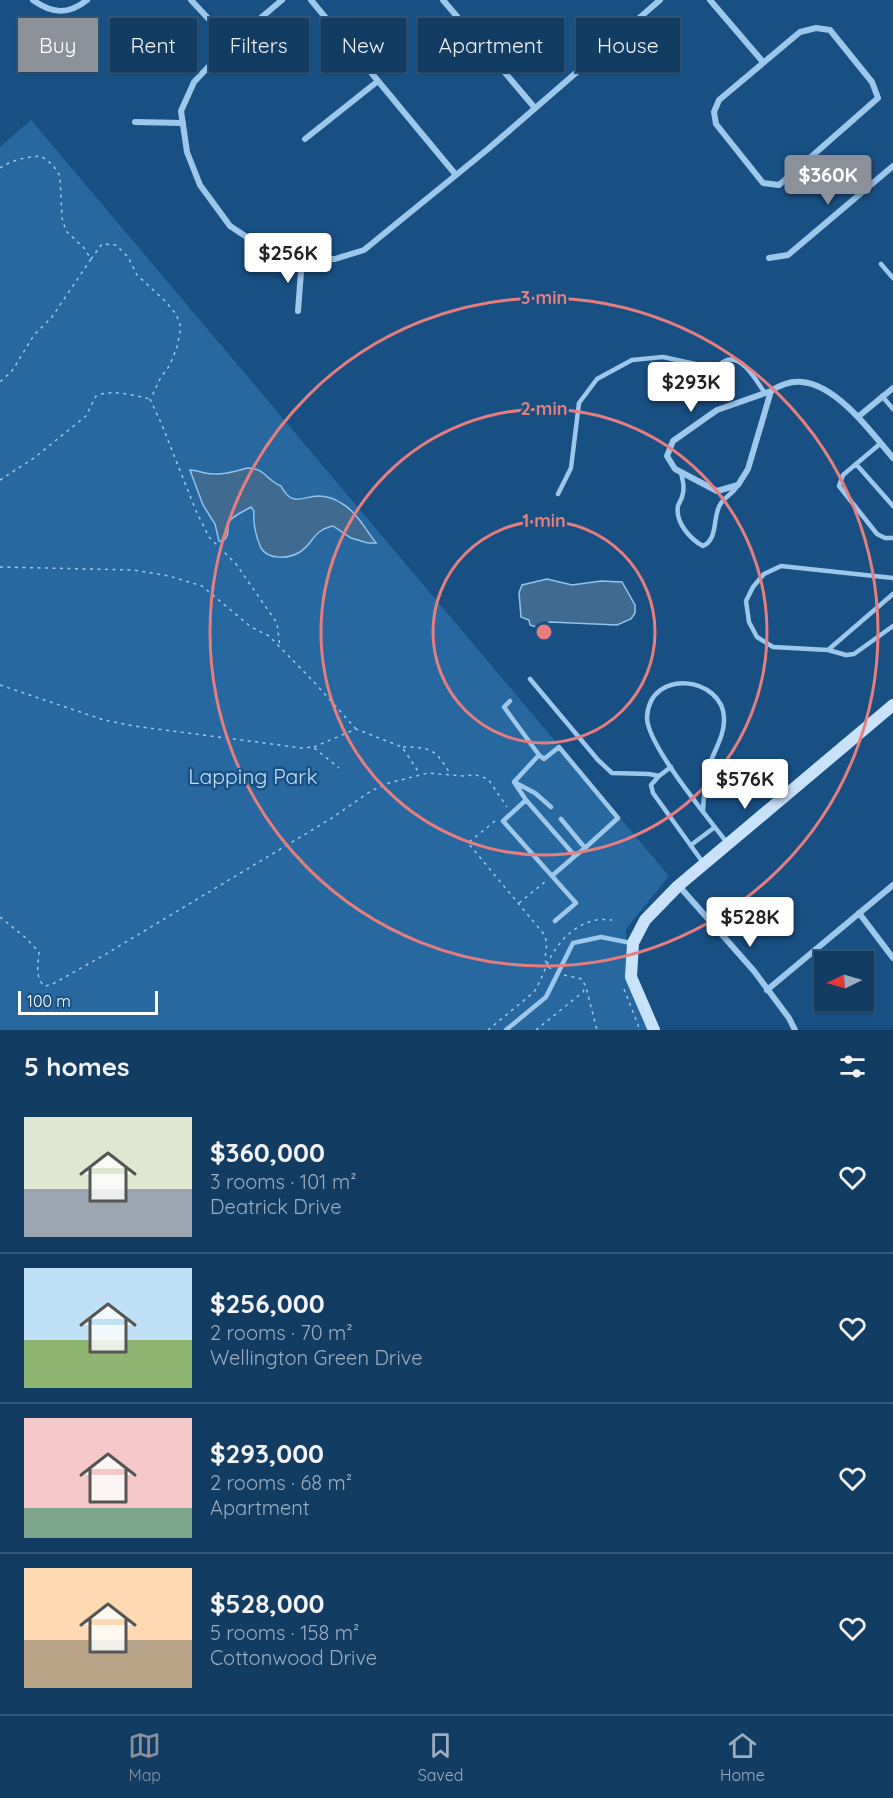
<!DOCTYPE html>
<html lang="en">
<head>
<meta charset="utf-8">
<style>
	body { margin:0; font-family:Quicksand,sans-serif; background:#1c4369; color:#f1f3f6; height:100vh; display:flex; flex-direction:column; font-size:22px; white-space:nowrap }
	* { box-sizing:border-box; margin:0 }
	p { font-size:20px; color:#9dadbe }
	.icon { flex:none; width:33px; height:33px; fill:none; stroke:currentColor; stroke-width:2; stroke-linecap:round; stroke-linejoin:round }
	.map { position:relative; height:1030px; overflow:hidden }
	.side { display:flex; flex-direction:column; background:#133c63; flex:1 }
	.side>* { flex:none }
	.banner { position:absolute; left:18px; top:18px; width:858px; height:54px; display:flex; gap:12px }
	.needle { width:39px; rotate:265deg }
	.fabs { position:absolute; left:814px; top:951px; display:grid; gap:12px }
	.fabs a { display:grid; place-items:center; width:60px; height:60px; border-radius:0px; background:#133c63; box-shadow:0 2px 4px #0004,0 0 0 2px #325678; font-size:30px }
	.scale { position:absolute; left:18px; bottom:15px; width:140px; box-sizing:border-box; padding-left:6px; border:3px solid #fff; border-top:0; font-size:16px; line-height:21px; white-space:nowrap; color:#fff; -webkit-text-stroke:4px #195084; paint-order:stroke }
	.price { position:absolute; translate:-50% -51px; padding:0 14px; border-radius:6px; background:#fff; color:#222; font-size:20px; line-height:39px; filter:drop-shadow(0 2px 3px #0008) }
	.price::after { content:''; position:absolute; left:50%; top:36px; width:18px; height:14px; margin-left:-9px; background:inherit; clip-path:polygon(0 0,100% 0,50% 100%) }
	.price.on { background:#8c9099; color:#fff }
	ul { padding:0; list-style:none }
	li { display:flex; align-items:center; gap:18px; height:150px; padding:0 24px }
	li+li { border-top:2px solid #325678 }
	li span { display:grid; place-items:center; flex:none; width:168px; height:120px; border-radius:0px; color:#555 }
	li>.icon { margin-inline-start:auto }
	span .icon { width:72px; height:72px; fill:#fffc; stroke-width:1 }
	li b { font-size:26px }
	h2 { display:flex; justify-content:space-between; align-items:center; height:72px; padding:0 24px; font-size:26px }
	.pill { padding:0 21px; border-radius:0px; background:#133c63; box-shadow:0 2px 4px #0004,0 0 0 2px #325678; font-size:21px; line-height:54px }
	.pill.on { background:#8c9099; color:#fff }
	.tabs { display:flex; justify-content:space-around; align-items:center; height:84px; border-top:2px solid #325678; background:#133c63; font-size:16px; color:#9dadbe }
	.tabs a { display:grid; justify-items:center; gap:3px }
	.tabs .on { color:#8c9099 }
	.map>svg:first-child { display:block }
</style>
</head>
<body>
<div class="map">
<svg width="893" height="1030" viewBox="0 0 893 1030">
	<rect width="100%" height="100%" fill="#195084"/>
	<path fill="#2868a1" d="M31 120 669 876 626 929 627 970 650 1030H0V147Z"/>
	<path fill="#416a90" stroke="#91c3ee" stroke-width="1.5" d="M247 468C265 468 266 480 281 486 292 507 301 497 318 496 326 496 335 499 341 503 357 512 365 529 376 543H368L351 538 333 526C313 530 314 543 300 552 289 559 268 560 261 548 256 537 253 523 254 511L251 507C246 510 232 516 229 522 226 530 231 534 223 541H219L215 524 203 505 190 470C196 470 200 472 205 473 220 476 233 472 247 468Z
		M547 579 572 585 601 581 622 582 635 605V613L631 619 617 625 550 622C542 627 538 628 530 625L529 620 521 617 519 593 522 585Z"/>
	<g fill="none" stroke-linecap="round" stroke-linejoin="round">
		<path stroke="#9ec7ec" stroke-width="1.5" stroke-dasharray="3 4.5" stroke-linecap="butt" d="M0 168C12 160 26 157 41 156L53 165 60 176 62 218 66 231 84 248 91 259 52 317 34 335 12 371 0 382
			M91 259 102 244 116 245 128 257 137 275 165 301 176 314 181 327 177 347 170 365 161 377 151 398
			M150 399 162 425 196 511 209 537 236 564 277 623 280 647
			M0 480 34 458 86 416 96 396C112 389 133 395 150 399
			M0 567 133 570 169 576 202 586 251 627 269 636 314 682 356 729
			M0 685 104 720 134 726 302 748 313 747 339 768
			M314 747 356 729 402 747 420 774
			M403 747C432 747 436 750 451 775
			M495 821 468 843 543 933C553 950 537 958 552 970
			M519 903 546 881
			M0 917 26 938 39 952C38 965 35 977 44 986L51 985 106 954 332 818 371 791 389 783 428 773 463 776 476 775 488 779 507 807
			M564 975 582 979 586 987 597 1030
			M624 989 640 1030
			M488 1030 534 992C542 980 545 966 553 953 566 932 587 916 612 920
			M536 1030 583 992 585 987"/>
		<path stroke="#9ec7ec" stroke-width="4.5" d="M881 264 893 278
			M882 396 893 409
			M881 443 843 475 839 486 877 534 885 538H893
			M856 464 893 506
			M681 473C683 481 685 488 682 497 681 500 679 503 678 506 675 522 690 539 703 546 719 539 712 515 721 503 726 496 732 495 738 485
			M558 494 571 468 579 403 597 379 632 360 663 357 714 368C718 365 722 362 727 360 744 356 756 381 765 393
			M893 578 781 566 764 574 753 587 746 601 749 622 757 637 773 647 828 650 893 594
			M828 650 846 655 854 654 893 626
			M530 679 598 760 612 773 649 774 659 776
			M510 701 504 707 539 755 544 759 559 747 618 818 585 848
			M671 767 659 776 651 785 653 793 704 864
			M516 783 535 793 551 807
			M526 800 514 782 539 755
			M703 811C704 798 704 784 708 770 712 753 725 737 724 718 723 677 650 667 647 717 646 744 710 820 728 844
			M561 819 585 848 575 856
			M691 845 715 827
			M553 875 575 856 526 800 503 821 576 903 555 921
			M506 1030 546 997 573 943 601 937 631 943"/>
		<path stroke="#9ec7ec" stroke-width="6" d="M33 0C52 14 69 15 87 0
			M191 0 231 43
			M282 0 231 43 194 82 181 111 187 152 200 185 230 226 265 249 302 259H335L364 250 488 149 660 0
			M311 0 456 175
			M443 0 535 108
			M710 0 763 62
			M816 28 830 30 872 82 878 98 779 185 763 183 716 124 714 112 719 100 800 32Z
			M135 122 183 123
			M305 139 378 81
			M769 258 788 255 893 166
			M298 311 302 259
			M771 391 748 469 738 485 717 491 675 469 667 456 673 441 717 410Z
			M771 391C780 385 791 381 802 382 837 385 872 433 893 458
			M859 416 893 388
			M679 886 754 971 789 1018 795 1030
			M859 913 893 958
			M767 990 893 885"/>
		<path stroke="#cae2f9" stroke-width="12" d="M654 1030 631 977 633 943 645 920 678 886 893 705"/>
	</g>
	<g fill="none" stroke="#e67e7e" stroke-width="3">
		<circle cx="544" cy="632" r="111"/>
		<circle cx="544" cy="632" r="223"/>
		<circle cx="544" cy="632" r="334"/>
	</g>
	<g text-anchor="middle" stroke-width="5" stroke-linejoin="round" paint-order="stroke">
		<g font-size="21" fill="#c3e0f9" stroke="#195084">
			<text x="253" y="784">Lapping Park</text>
		</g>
	</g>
	<circle cx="544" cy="632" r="9" fill="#e67e7e" stroke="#195084" stroke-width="3"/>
	<g font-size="18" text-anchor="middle" font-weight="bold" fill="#e67e7e" stroke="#195084" stroke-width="5" stroke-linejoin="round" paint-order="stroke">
		<text x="544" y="304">3 min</text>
		<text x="544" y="415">2 min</text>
		<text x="544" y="527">1 min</text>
	</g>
</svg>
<div class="fabs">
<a><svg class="needle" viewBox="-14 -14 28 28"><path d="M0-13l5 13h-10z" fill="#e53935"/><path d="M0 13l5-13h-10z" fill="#9dadbe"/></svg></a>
</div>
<div class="scale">100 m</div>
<b class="price on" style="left:828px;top:206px">$360K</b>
<b class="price" style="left:288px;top:284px">$256K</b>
<b class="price" style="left:691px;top:413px">$293K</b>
<b class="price" style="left:745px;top:810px">$576K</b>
<b class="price" style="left:750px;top:948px">$528K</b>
<div class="banner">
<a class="pill on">Buy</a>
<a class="pill">Rent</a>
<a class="pill">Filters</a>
<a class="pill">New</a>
<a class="pill">Apartment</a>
<a class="pill">House</a>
</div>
</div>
<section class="side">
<h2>5 homes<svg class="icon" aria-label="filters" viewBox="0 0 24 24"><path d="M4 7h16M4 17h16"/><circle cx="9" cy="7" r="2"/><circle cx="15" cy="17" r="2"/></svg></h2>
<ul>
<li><span style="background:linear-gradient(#dfe7d0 60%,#9aa5b1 0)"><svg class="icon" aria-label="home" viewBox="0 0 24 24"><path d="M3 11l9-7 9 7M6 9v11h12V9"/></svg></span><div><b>$360,000</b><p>3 rooms · 101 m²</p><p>Deatrick Drive</p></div><svg class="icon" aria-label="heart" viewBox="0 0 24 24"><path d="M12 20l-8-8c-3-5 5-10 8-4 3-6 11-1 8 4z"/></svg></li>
<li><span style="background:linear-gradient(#bfe0f5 60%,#8fb573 0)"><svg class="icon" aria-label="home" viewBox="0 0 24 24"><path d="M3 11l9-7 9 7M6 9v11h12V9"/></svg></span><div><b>$256,000</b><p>2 rooms · 70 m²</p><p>Wellington Green Drive</p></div><svg class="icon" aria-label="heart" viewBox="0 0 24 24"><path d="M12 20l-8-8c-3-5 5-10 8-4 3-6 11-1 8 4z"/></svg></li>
<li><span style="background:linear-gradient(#f6c9c9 75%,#7fa58c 0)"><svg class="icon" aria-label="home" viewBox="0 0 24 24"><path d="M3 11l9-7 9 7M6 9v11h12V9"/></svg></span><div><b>$293,000</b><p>2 rooms · 68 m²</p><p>Apartment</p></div><svg class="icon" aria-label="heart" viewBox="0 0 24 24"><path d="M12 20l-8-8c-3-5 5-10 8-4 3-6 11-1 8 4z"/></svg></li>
<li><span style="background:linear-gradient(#ffd9b3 60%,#b9a48a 0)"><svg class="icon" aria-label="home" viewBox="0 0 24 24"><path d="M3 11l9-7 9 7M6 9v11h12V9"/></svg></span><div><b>$528,000</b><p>5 rooms · 158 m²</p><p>Cottonwood Drive</p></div><svg class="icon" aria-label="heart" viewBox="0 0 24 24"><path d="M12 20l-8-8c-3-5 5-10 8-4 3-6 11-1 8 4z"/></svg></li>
</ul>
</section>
<nav class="tabs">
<a class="on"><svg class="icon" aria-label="map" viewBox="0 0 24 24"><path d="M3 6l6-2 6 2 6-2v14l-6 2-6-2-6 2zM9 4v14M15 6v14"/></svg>Map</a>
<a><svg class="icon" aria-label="saved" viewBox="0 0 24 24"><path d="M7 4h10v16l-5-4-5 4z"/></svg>Saved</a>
<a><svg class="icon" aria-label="home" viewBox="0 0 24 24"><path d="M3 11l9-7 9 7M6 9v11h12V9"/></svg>Home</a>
</nav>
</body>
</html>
